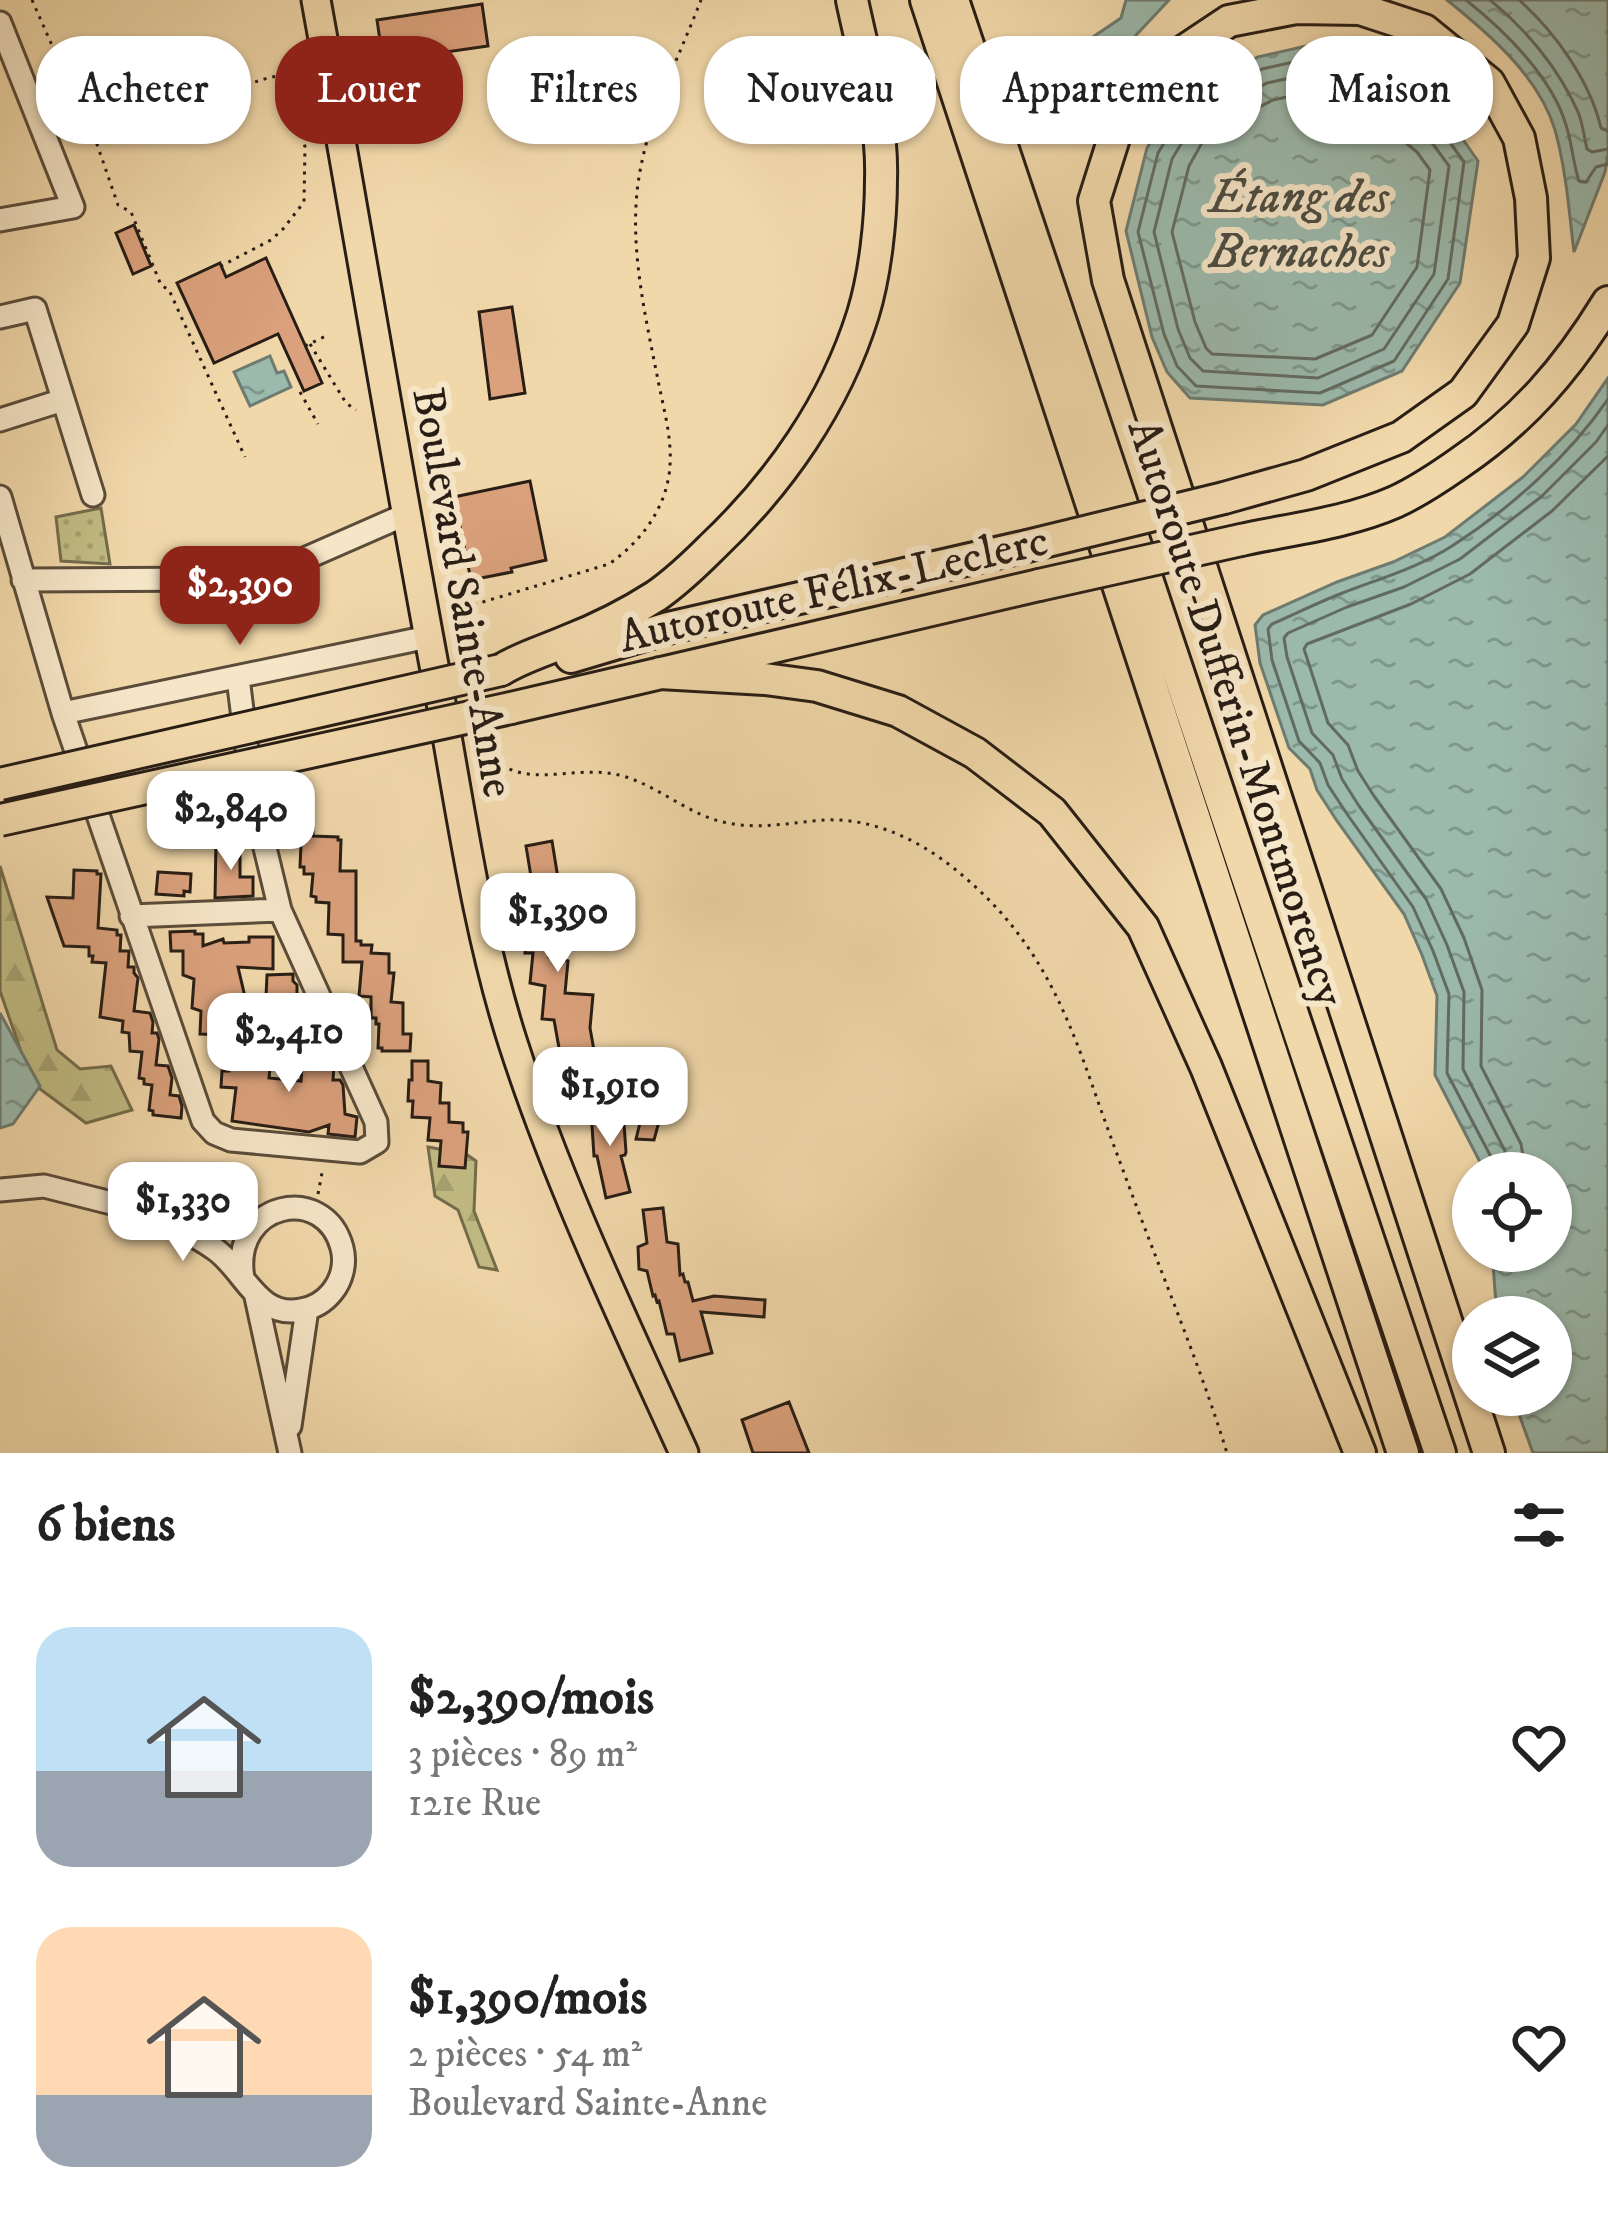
<!DOCTYPE html>
<html lang="fr">
<head>
<meta charset="utf-8">
<style>
	body { margin:0; font-family:"IM FELL DW Pica",serif; background:#f2f2f2; color:#222; height:100vh; display:flex; flex-direction:column; font-size:45px; white-space:nowrap }
	* { box-sizing:border-box; margin:0 }
	p { font-size:39px; color:#767676 }
	.icon { flex:none; width:66px; height:66px; fill:none; stroke:currentColor; stroke-width:2; stroke-linecap:round; stroke-linejoin:round }
	.map { position:relative; height:1453px; overflow:hidden }
	.side { display:flex; flex-direction:column; background:#fff; flex:1 }
	.side>* { flex:none }
	.banner { position:absolute; left:36px; top:36px; width:1536px; height:108px; display:flex; gap:24px }
	.controls { position:absolute; left:1452px; top:1152px; display:grid; gap:24px }
	.controls a { display:grid; place-items:center; width:120px; height:120px; border-radius:50%; background:#fff; box-shadow:0 3px 9px #0004; font-size:60px }
	.price { position:absolute; translate:-50% -102px; padding:0 27px; border-radius:24px; background:#fff; color:#222; font-size:39px; line-height:78px; filter:drop-shadow(0 3px 6px #0008) }
	.price::after { content:''; position:absolute; left:50%; top:72px; width:36px; height:27px; margin-left:-18px; background:inherit; clip-path:polygon(0 0,100% 0,50% 100%) }
	.price.current { background:#8f2418; color:#fff }
	ul { padding:0; list-style:none }
	li { display:flex; align-items:center; gap:36px; height:300px; padding:0 36px }
	li span { display:grid; place-items:center; flex:none; width:336px; height:240px; border-radius:36px; color:#555 }
	li>.icon { margin-inline-start:auto }
	span .icon { width:144px; height:144px; fill:#fffc; stroke-width:1 }
	li b { font-size:51px }
	h2 { display:flex; justify-content:space-between; align-items:center; height:144px; padding:0 36px; font-size:51px }
	.pill { padding:0 42px; border-radius:48px; background:#fff; box-shadow:0 3px 9px #0004; font-size:42px; line-height:108px }
	.pill.current { background:#8f2418; color:#fff }
	.map>svg:first-child { display:block }
</style>
</head>
<body>
<div class="map">
<svg width="1608" height="1453" viewBox="0 0 1608 1453">
	<defs>
		<pattern id="grass-dots" width="8" height="8" patternUnits="userSpaceOnUse" patternTransform="scale(3)"><rect width="8" height="8" fill="#c1bc84"/><path d="M2 2h.1M6 6h.1" fill="none" stroke="#a6a171" stroke-width="1.8" stroke-linecap="round"/></pattern>
		<pattern id="forest-firs" width="22" height="20" patternUnits="userSpaceOnUse" patternTransform="scale(3)"><rect width="22" height="20" fill="#c1bc84"/><path d="M5 1l3.5 6h-7zM16 11l3.5 6h-7z" fill="#a6a171"/></pattern>
		<pattern id="water-ripples" width="26" height="14" patternUnits="userSpaceOnUse" patternTransform="scale(3)"><rect width="26" height="14" fill="#9bb9ac"/><path d="M2 4q2-2 4 0t4 0M15 11q2-2 4 0t4 0" fill="none" stroke="#7e968b"/></pattern>
	</defs>
	<rect width="100%" height="100%" fill="#f1d8aa"/>
	<filter id="stains"><feTurbulence type="fractalNoise" baseFrequency=".00167" numOctaves="4"/><feColorMatrix values="0 0 0 0 .2 0 0 0 0 .09 0 0 0 0 .02 0 0 0 .5 -.17"/></filter>
	<radialGradient id="worn" r=".72"><stop offset=".6" stop-color="#630" stop-opacity="0"/><stop offset="1" stop-color="#630" stop-opacity=".3"/></radialGradient>
	<path fill="url(#grass-dots)" stroke="#746c4c" stroke-width="3" d="M101 508 110 564 61 561 56 517Z"/>
	<path fill="url(#forest-firs)" stroke="#746c4c" stroke-width="3" d="M0 866 57 1050 80 1069 111 1066 132 1110 86 1123 32 1083 0 991Z
		M428 1147 466 1154 476 1161 474 1211 497 1270 479 1267 458 1210 435 1196Z"/>
	<path fill="#c1bc84" stroke="#746c4c" stroke-width="3" d="M190 40 195 78 133 86 128 48Z"/>
	<path fill="url(#water-ripples)" stroke="#6d7b70" stroke-width="3" d="M1126 0H1169L1110 63 1094 55 1090 39 1121 18Z
		M1447 0H1608V155L1605 172 1574 252C1569 211 1566 169 1555 130 1539 76 1488 33 1447 0Z
		M1306 46 1351 48 1373 58 1450 121 1478 161 1460 283 1402 371 1323 405 1190 398 1167 372 1152 337 1126 231 1147 148 1170 110 1207 84 1258 57Z
		M270 356 277 373 284 371 291 387 250 406 234 372Z
		M1608 378V1453H1533L1512 1395H1551V1317H1497L1492 1251H1551V1173H1482L1480 1162 1435 1075 1437 996 1422 955 1404 914 1337 821 1317 790 1310 769 1289 748 1260 663 1255 625 1263 615 1337 582 1393 562 1445 537 1523 477 1576 424Z
		M0 1013 40 1086 13 1124 0 1128Z"/>
	<g fill="none" stroke-linecap="round" stroke-linejoin="round">
		<path stroke="#626b60" stroke-width="3" d="M1466 0C1504 30 1552 77 1566 125 1572 143 1573 163 1579 181L1586 182 1596 167 1608 164
			M1490 0C1526 29 1559 69 1578 112 1583 124 1584 137 1587 149L1592 152 1608 149
			M1519 0C1555 32 1590 81 1601 128L1608 131
			M1307 59 1348 60 1367 68 1441 130 1464 162 1448 279 1394 361 1320 393 1196 386 1177 366 1164 334 1138 232 1158 153 1179 118 1213 94 1262 69Z
			M1308 74 1345 75 1359 81 1430 140 1449 166 1434 274 1384 349 1318 378 1203 371 1190 358 1178 329 1154 232 1172 159 1190 129 1221 107 1267 83Z
			M1310 92 1341 93 1350 97 1417 152 1430 170 1417 267 1372 335 1315 359 1212 354 1206 348 1195 322 1172 232 1189 166 1203 141 1230 122 1273 100Z
			M1493 1173 1491 1157 1447 1073 1449 994 1433 951 1413 907 1347 814 1328 785 1320 763 1299 741 1272 660 1268 629 1272 624C1295 614 1317 603 1340 594 1378 579 1418 568 1452 546 1511 508 1569 456 1608 399
			M1508 1173 1505 1151 1463 1069 1464 992 1447 945 1426 899 1359 806 1342 779 1333 755 1312 733 1287 657 1284 638 1288 633 1347 607 1404 587 1460 559 1541 497 1596 442 1608 425
			M1526 1173 1521 1144 1481 1066 1482 990 1464 938 1441 889 1374 796 1358 771 1348 745 1328 723 1304 649 1307 644 1411 604 1470 574 1552 511 1608 456"/>
	</g>
	<path fill="#daa17c" stroke="#281d15" stroke-width="3" d="M482 4 488 46 383 61 377 20Z
		M134 225 151 266 133 274 116 233Z
		M266 258 322 383 304 391 278 334 214 363 177 283 220 263 226 277Z
		M512 307 525 393 490 399 479 312Z
		M530 481 546 560 511 568 512 572 471 580 454 497Z
		M291 823H309V828H313V836L338 837V840H341L340 871H356V941H361V945H372L371 953 389 954V973H394L391 1002 403 1003V1034H411L410 1051H382V1048H378L379 1024H376V1018H371V997L359 996 362 962H343V935L328 934 329 903 316 902V897L311 896 313 874H304V867H300L301 844H291Z
		M552 841 560 891 554 892 549 957 568 961 565 993 593 995 590 1028 595 1056 600 1055 603 1084 600 1085V1088L572 1091 571 1085H567L565 1059H561L554 1020 542 1019 545 986 530 983 533 953H525L528 924 516 920 517 902 521 903V900L535 901 526 846Z
		M216 843H234V848H240V877H253V896L215 898Z
		M74 870 97 871V874H101L98 928 117 930V935H121L120 951H129L128 967H134V973L138 978 134 1011 150 1013 153 1022 152 1033H157L159 1039 156 1065 168 1066 172 1078 170 1095 179 1096 182 1106 181 1118 153 1115V1111L149 1110 152 1085 144 1084V1079L139 1078 142 1052 130 1051 129 1033 122 1032 123 1021 100 1017 106 963 92 962 93 956H89V947L64 946 47 897 73 898Z
		M158 872 191 874 190 892 184 891V896L156 894Z
		M195 931V934H203V946L223 939 224 943 249 942V937H273V969L238 967 245 997 233 995 232 1035 200 1034 201 1011 192 1008 194 979 183 975V951H171L170 932Z
		M293 974V981L297 985V1013H310V1019L315 1023 314 1044H289V1028H284V998L266 997 267 975Z
		M231 1045 247 1046 246 1058 260 1059 262 1069 270 1068 269 1078 301 1081 303 1051 327 1052V1057L330 1058 334 1065 333 1080H340L343 1085 345 1114 357 1117 355 1137 328 1134 329 1125 309 1132 232 1121 236 1088 221 1087 222 1071H229Z
		M412 1061H428V1081L441 1083 440 1103H449V1122L463 1123V1132H468L465 1168 439 1166 441 1141 428 1140 430 1118 412 1117 413 1101H408L409 1080H412Z
		M648 1091 666 1096 654 1140 636 1139Z
		M617 1107 618 1111 623 1110 626 1152 625 1155 621 1156 630 1192 606 1198 597 1156H594L591 1110Z
		M663 1208 667 1242 678 1244 680 1275 683 1274 685 1282H688L693 1301 714 1296 765 1300 764 1317 701 1312 712 1353 680 1361 674 1334H667L659 1301 657 1302 655 1295 653 1296 647 1271 639 1269 638 1247 647 1243 643 1210Z
		M789 1402 809 1453H753L742 1420Z"/>
	<g fill="none" stroke-linecap="round" stroke-linejoin="round">
		<defs>
			<path id="minor" d="M0 23 73 207 0 220
				M0 317 35 309 93 495
				M0 420 63 400
				M0 497 63 713 203 1121 214 1133 231 1140 360 1152 377 1142 376 1122 280 910 253 798 238 678
				M295 563 407 514
				M23 580 222 579
				M63 713 428 637
				M131 916 280 910
				M0 1190 44 1186 151 1213 259 1221
				M151 1213C172 1225 196 1235 216 1250 245 1271 258 1319 301 1310 314 1308 324 1302 332 1292 342 1280 346 1263 342 1248 325 1182 230 1202 243 1278
				M256 1297 290 1453
				M290 1426 307 1309"/>
			<path id="major" d="M316 0C358 232 396 465 440 697 461 812 477 931 513 1043 558 1183 623 1319 684 1453"/>
			<path id="highway" d="M926 0 1403 1453
				M953 0 1440 1453
				M1224 498 1306 475 1401 437 1463 393 1513 324 1534 258 1531 198 1519 138 1489 83 1424 30 1360 9 1296 8 1229 21 1169 61 1120 119 1094 201 1108 280 1489 1453
				M1241 540C1292 529 1347 523 1395 502 1417 492 1438 478 1458 464 1523 420 1567 369 1608 302
				M571 657 668 628 1027 546
				M501 670C522 657 544 651 567 641 598 629 628 614 656 596 676 582 694 565 711 548 779 484 835 404 863 314 875 275 881 221 881 179 883 119 864 58 852 0
				M660 673 765 679 817 686 898 711 975 753 1052 812 1143 927 1206 1067 1360 1453
				M511 708 1039 585"/>
		</defs>
		<use href="#minor" stroke="#5a4c3a" stroke-width="27"/>
		<use href="#major" stroke="#281d15" stroke-width="33"/>
		<use href="#highway" stroke="#281d15" stroke-width="36"/>
		<path stroke="#281d15" stroke-width="3" stroke-dasharray="3 6" stroke-linecap="butt" d="M32 0 65 75 74 87 88 98 91 110 89 121 118 205 131 212 161 285 169 290 245 457
			M88 98C120 90 171 78 204 78 216 79 227 90 241 86 254 83 264 78 278 76L289 114 301 127 305 147 304 202 283 229 271 240 221 266
			M310 344 346 403 356 410
			M305 346 328 335
			M300 392 318 424
			M460 654 458 631 473 605 609 564C639 543 663 513 669 475 674 441 663 408 657 375 645 315 631 253 637 192 644 125 677 62 701 0
			M478 738C514 802 570 759 626 777 664 789 693 819 734 824 764 829 795 822 825 820 871 818 915 838 951 866 1032 930 1062 998 1095 1093 1109 1133 1124 1173 1139 1213 1169 1292 1202 1372 1227 1453
			M318 1194 323 1168"/>
		<use href="#minor" stroke="#f6e6c8" stroke-width="21"/>
		<use href="#major" stroke="#f1d8aa" stroke-width="27"/>
		<use href="#highway" stroke="#f1d8aa" stroke-width="30"/>
		<defs>
			<path id="highway-bridge" d="M1027 546 1224 498
				M1039 585 1241 540
				M0 784 501 670
				M0 820 511 708"/>
		</defs>
		<use href="#highway-bridge" stroke="#281d15" stroke-width="36" stroke-linecap="butt"/>
		<use href="#highway-bridge" stroke="#f1d8aa" stroke-width="30"/>
	</g>
	<g text-anchor="middle" stroke-width="12" stroke-linejoin="round" paint-order="stroke">
		<g font-size="45" fill="#281d15" stroke="#f6e6c8">
			<text transform="translate(833 587) rotate(-13)" y="16">Autoroute Félix-Leclerc</text>
			<text transform="translate(465 592) rotate(80)" y="16">Boulevard Sainte-Anne</text>
			<text transform="translate(1238 712) rotate(72)" y="16">Autoroute Dufferin-Montmorency</text>
		</g>
		<g font-size="48" font-style="italic" fill="#4a4c42" stroke="#f6e6c8">
			<text x="1299" y="212">Étang des<tspan x="1299" dy="55">Bernaches</tspan></text>
		</g>
	</g>
	<rect width="100%" height="100%" filter="url(#stains)"/>
	<rect width="100%" height="100%" fill="url(#worn)"/>
</svg>
<div class="controls">
<a><svg class="icon" aria-label="locate" viewBox="0 0 24 24"><circle cx="12" cy="12" r="6"/><path d="M12 2v4M12 18v4M2 12h4M18 12h4"/></svg></a>
<a><svg class="icon" aria-label="layers" viewBox="0 0 24 24"><path d="M12 4l9 5-9 5-9-5zM3 14l9 5 9-5"/></svg></a>
</div>
<b class="price current" style="left:240px;top:648px">$2,390</b>
<b class="price" style="left:231px;top:873px">$2,840</b>
<b class="price" style="left:558px;top:975px">$1,390</b>
<b class="price" style="left:289px;top:1095px">$2,410</b>
<b class="price" style="left:610px;top:1149px">$1,910</b>
<b class="price" style="left:183px;top:1264px">$1,330</b>
<div class="banner">
<a class="pill">Acheter</a>
<a class="pill current">Louer</a>
<a class="pill">Filtres</a>
<a class="pill">Nouveau</a>
<a class="pill">Appartement</a>
<a class="pill">Maison</a>
</div>
</div>
<section class="side">
<h2>6 biens<svg class="icon" aria-label="filters" viewBox="0 0 24 24"><path d="M4 7h16M4 17h16"/><circle cx="9" cy="7" r="2"/><circle cx="15" cy="17" r="2"/></svg></h2>
<ul>
<li><span style="background:linear-gradient(#bfe0f5 60%,#9aa5b1 0)"><svg class="icon" aria-label="home" viewBox="0 0 24 24"><path d="M3 11l9-7 9 7M6 9v11h12V9"/></svg></span><div><b>$2,390/mois</b><p>3 pièces · 89 m²</p><p>121e Rue</p></div><svg class="icon" aria-label="heart" viewBox="0 0 24 24"><path d="M12 20l-8-8c-3-5 5-10 8-4 3-6 11-1 8 4z"/></svg></li>
<li><span style="background:linear-gradient(#ffd9b3 70%,#9aa5b1 0)"><svg class="icon" aria-label="home" viewBox="0 0 24 24"><path d="M3 11l9-7 9 7M6 9v11h12V9"/></svg></span><div><b>$1,390/mois</b><p>2 pièces · 54 m²</p><p>Boulevard Sainte-Anne</p></div><svg class="icon" aria-label="heart" viewBox="0 0 24 24"><path d="M12 20l-8-8c-3-5 5-10 8-4 3-6 11-1 8 4z"/></svg></li>
</ul>
</section>
</body>
</html>
